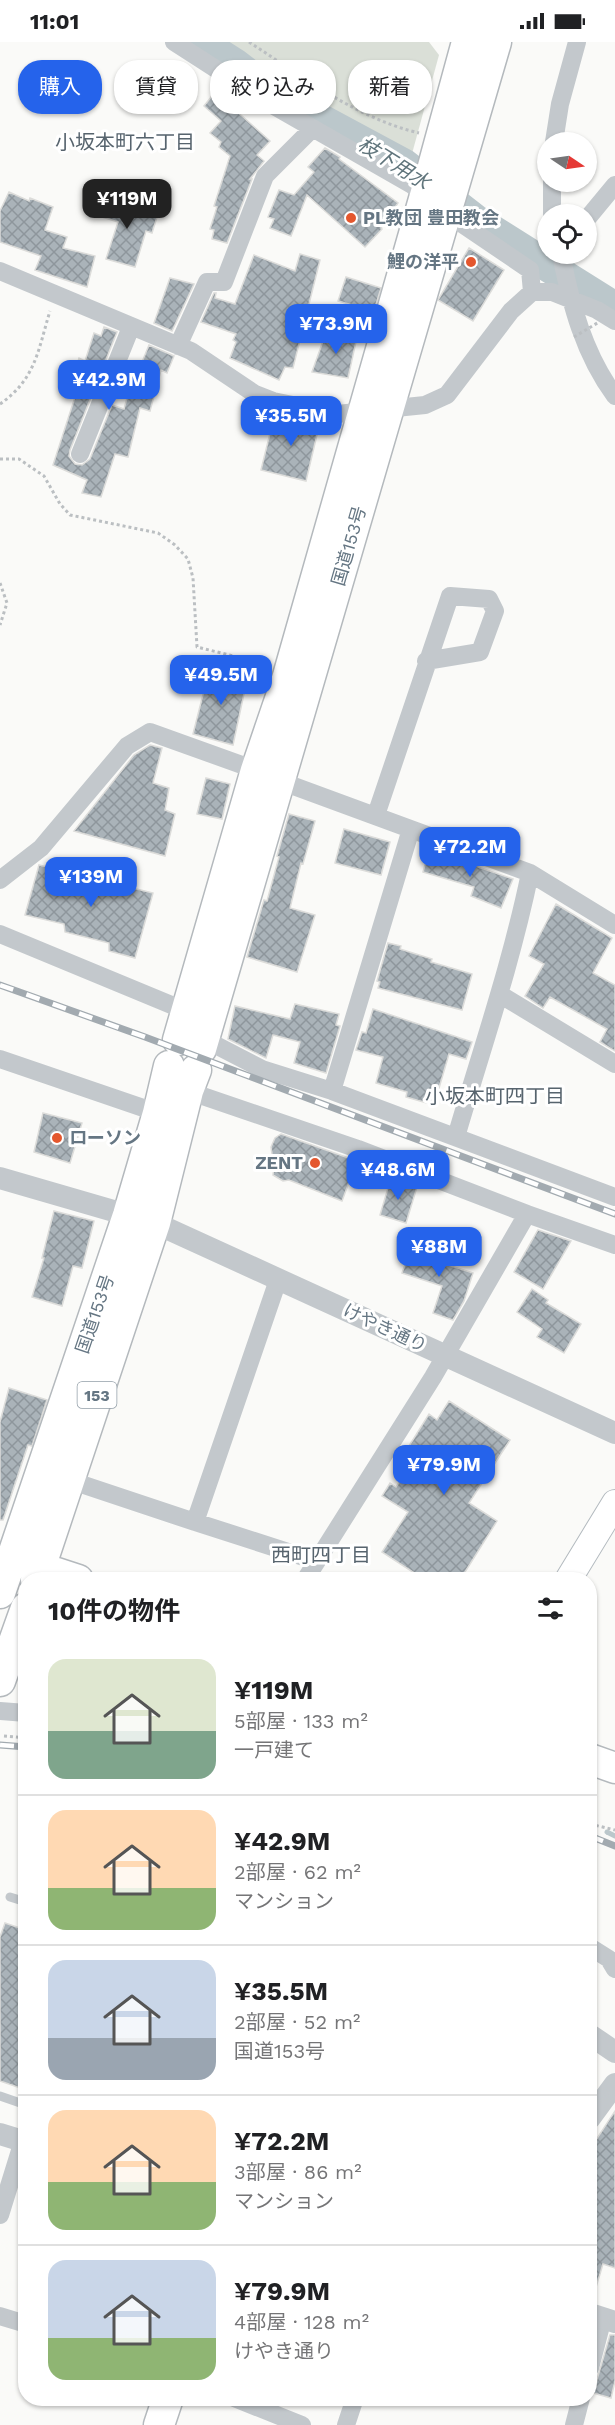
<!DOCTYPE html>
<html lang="ja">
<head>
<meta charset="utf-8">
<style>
	body { margin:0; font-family:"Work Sans","Noto Sans JP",sans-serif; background:#f2f2f2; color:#202124; height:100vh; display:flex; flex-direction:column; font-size:22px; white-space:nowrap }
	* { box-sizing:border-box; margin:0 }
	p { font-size:20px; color:#757577 }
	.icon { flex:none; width:33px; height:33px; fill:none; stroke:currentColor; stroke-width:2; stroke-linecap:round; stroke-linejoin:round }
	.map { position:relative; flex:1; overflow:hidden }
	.side { position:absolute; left:18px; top:1530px; width:579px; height:834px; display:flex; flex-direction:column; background:#fff; border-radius:24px; box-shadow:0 2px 4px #0004 }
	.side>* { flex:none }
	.top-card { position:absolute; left:18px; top:18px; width:579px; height:54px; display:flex; gap:12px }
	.needle { width:39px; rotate:103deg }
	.tools { position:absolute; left:537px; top:90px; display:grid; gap:12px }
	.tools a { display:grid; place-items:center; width:60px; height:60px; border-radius:50%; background:#fff; box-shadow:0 2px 4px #0004; font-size:30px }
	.price { position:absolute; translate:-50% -51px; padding:0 14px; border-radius:12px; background:#2563eb; color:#fff; font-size:20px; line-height:39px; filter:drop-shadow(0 2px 3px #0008) }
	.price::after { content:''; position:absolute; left:50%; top:36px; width:18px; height:14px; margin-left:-9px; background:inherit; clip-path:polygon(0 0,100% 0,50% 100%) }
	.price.active { background:#222; color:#fff }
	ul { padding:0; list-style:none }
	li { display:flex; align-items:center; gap:18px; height:150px; padding:0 30px }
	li+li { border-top:2px solid #e0e0e0 }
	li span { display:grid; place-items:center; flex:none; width:168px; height:120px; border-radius:18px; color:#555 }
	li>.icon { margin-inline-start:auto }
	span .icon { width:72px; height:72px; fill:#fffc; stroke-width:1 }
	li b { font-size:26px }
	h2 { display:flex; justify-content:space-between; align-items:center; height:72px; padding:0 30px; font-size:26px }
	.tag { padding:0 21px; border-radius:24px; background:#fff; box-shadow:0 2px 4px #0004; font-size:21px; line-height:54px }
	.tag.active { background:#2563eb; color:#fff }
	.status { display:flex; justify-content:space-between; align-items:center; height:42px; padding:0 30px; background:#fff; direction:ltr }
	.status svg { height:16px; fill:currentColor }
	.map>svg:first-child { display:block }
</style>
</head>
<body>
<div class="status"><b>11:01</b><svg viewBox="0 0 49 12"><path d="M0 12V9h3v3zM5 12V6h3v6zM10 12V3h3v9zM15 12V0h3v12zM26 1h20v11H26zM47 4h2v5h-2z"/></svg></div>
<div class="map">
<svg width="615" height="2383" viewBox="0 0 615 2383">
	<defs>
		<pattern id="building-cross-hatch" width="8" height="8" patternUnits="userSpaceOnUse" patternTransform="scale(1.5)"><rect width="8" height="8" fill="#aab3b9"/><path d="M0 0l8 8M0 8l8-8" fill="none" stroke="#8e969c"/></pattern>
	</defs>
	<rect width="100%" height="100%" fill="#fafaf8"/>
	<path fill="#dadfd7" d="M216 0H429L439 13 410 119 269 40Z"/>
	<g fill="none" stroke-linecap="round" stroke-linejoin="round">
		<path stroke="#bbc7cb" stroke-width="5" d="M607 1790 615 1794"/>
		<path stroke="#bbc7cb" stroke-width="32" d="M200 0 236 23 273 52 403 122 475 178 615 266"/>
	</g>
	<path fill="url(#building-cross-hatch)" stroke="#dcdcda" stroke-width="1.5" d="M215 50 270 99 257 113 264 119 250 137H252L227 201 212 197 214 188 210 187 217 165 214 164 230 114 219 105 221 100 210 91 221 79 204 64Z
		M325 106 340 115 339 117 398 161 381 186 382 187 365 205 307 153 291 194 270 186 274 177 268 175 279 148 294 153 314 130 308 125Z
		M9 150 29 159 30 156 53 165 45 188 67 195 63 206 95 214 87 245 35 228 41 214 0 200V169Z
		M105 156 158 172 152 191 146 189 135 225 106 217 118 180 99 174Z
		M469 206 504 228 473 279 438 258Z
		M300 212 320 218 293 326 285 325 279 338 230 316 236 300 233 298 236 292 201 280 214 251H216L215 256 235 262 254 213 295 229Z
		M346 235 381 246 374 269 338 259Z
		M170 236 194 242 172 289 154 281Z
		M104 285 117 290 70 408 69 414 75 422 82 423 90 417 112 363 124 367 136 323 140 325 149 303 174 314 167 331 161 328 150 369 140 366 128 415 115 412 101 455 82 451 87 438 53 423 76 352 73 351 79 337 74 335 79 316 85 319 94 291 101 294Z
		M327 288 357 295 348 336 312 330Z
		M275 371 320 380 306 439 261 428Z
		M210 625 248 633 233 703 193 692Z
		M150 703 162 706 153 741 169 746 165 768 175 772 165 814 74 789 134 713Z
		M206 736 230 742 222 777 197 772Z
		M289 772 315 779 303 822 301 821 290 866 315 873 297 930 247 915 264 858 267 859 279 815 277 814Z
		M344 787 390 800 381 833 335 821Z
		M429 808 513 837 501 866 471 854 474 845 423 830Z
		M39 823 153 851 135 916 109 909V901L65 890 64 882 25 873Z
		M556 862 612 896 593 931 615 943V1009L600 1000 607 987 550 955 543 966 525 954 544 922 529 914Z
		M388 901 401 904 400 907 432 917 431 920 472 932 462 968 378 946 380 940 377 939Z
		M295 962 339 972 336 983 340 984 326 1031 294 1021 300 1000 273 993 266 1016 228 997 235 964 290 977Z
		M373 967 472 1000 466 1017 449 1012 434 1063 406 1055 407 1050 376 1041 383 1015 356 1008 362 990 366 991Z
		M43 1071 82 1081 70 1121 34 1110Z
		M281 1092 357 1119 342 1159 289 1138 283 1139 273 1133 274 1125 271 1105 275 1096Z
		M391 1136 417 1145 406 1181 380 1173Z
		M54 1169 94 1179 82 1226 73 1224 62 1264 32 1255 44 1216H42Z
		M538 1188 571 1199 543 1247 514 1230Z
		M413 1200 445 1211 442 1221 473 1231 464 1259 453 1278 433 1271 442 1244 402 1231Z
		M532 1247 548 1258 546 1261 581 1282 564 1311 537 1295 542 1287 517 1270Z
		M9 1346 47 1358 32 1404 28 1403 3 1478H0V1380Z
		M449 1359 510 1398 469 1461 497 1479 460 1538H425L382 1510 408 1470 382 1454 390 1441 396 1445 414 1418 404 1412 429 1372 437 1378Z
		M5 1881 26 1888V2048L0 2039V1895Z
		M615 2069V2226L603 2222 593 2255H590V2107Z
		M610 2293H615V2339L611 2356 593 2351Z"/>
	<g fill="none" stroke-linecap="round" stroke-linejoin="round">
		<defs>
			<path id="secondary" d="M568 1538 615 1461"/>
			<path id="trunk" d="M178 998 256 728 288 634 426 150 467 0
				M201 1007 496 0
				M20 1519 78 1538
				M36 1538 155 1181 188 1049 196 1028
				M0 1551 128 1173 158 1071 169 1024
				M0 1639 26 1566
				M590 1717 615 1726
				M159 2383 168 2356"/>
		</defs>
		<use href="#secondary" stroke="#b3babf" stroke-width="28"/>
		<use href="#trunk" stroke="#b4b9bd" stroke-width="33"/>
		<path stroke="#bbbfc2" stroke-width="3" stroke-dasharray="3 3" stroke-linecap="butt" d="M249 0C303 35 356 76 419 91
			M0 362C36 337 38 308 50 269
			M0 417H19L44 434 60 462 70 473 158 491 175 503 188 517 193 536 197 605 266 622
			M0 541 7 561 0 583
			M4 1694 26 1696
			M590 1782 615 1788"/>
		<path stroke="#c3c8cc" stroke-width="9" d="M10 1855 26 1860
			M0 2054 26 2063"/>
		<path stroke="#c3c8cc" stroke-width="18" d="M174 0 267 60 412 143 425 154
			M554 100 560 62 577 0
			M446 171 530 228 532 250
			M552 172V140
			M586 178 615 143
			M561 212C571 263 584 312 615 354
			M0 229 191 309 255 352 273 359 337 372 425 363 447 353 511 269 532 250H552L597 268 615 279
			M178 304 207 240H224L265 134 313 86
			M80 412 131 285
			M280 739 530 831 615 883
			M376 773 450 554 489 557 495 569 480 610 426 619
			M0 838 41 806 127 704 150 690 256 728
			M0 892 186 969
			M501 953 615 1022
			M204 997 262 1027 332 1049 615 1155
			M0 1017 158 1071
			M188 1049 358 1107 527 1172 433 1335 305 1538
			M332 1049 411 787
			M456 1095C482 1006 511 923 530 831
			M527 1172 615 1203
			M278 1238 195 1480 316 1519
			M69 1438 195 1480
			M0 1669 26 1671
			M590 1905 609 1917 615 1927
			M0 2173 23 2099
			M0 2274 26 2282
			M590 2326 603 2276
			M234 2356 302 2383
			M346 2383 355 2356
			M574 2383 581 2356"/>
		<path stroke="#c3c8cc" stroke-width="22" d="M0 1136 155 1181 615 1391
			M590 1993 615 2010
			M590 2076 615 2042
			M0 2092 26 2100
			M590 2272 615 2280"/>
		<use href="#secondary" stroke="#fff" stroke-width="26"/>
		<use href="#trunk" stroke="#fff" stroke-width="30"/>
		<defs>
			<path id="rail" d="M0 943 145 995 615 1172
				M0 1703 26 1705
				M590 1794 615 1804"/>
		</defs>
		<use href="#rail" stroke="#a2aab0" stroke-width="7"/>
		<use href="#rail" stroke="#fff" stroke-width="4.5" stroke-dasharray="14" stroke-linecap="butt"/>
		<path stroke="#bbbfc2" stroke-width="3" stroke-dasharray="3 3" stroke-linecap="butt" d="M574 295 599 280"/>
	</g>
	<g fill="#e4572e" stroke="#fff" stroke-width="2">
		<circle cx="351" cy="176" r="6"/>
		<circle cx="471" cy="220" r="6"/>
		<circle cx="57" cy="1096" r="6"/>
		<circle cx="315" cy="1121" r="6"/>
	</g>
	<g text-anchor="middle" stroke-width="6" stroke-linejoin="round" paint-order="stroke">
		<rect fill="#fff" stroke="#939fa8" stroke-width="1.5" x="77.5" y="1340" width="39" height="26" rx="4.5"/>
		<g font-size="16" font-weight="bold" fill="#657683">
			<text x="97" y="1359">153</text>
		</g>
		<g font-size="18" font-weight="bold" fill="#657683" stroke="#fff" text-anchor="start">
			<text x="363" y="182">PL教団 豊田教会</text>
			<text x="459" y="226" text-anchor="end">鯉の洋平</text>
			<text x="69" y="1102">ローソン</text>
			<text x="303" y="1127" text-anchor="end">ZENT</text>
		</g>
		<g font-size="18" fill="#657683" stroke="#fff">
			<text transform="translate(349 504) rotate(-74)" y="6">国道153号</text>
			<text transform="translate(95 1272) rotate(-71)" y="6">国道153号</text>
			<text transform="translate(385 1286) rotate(25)" y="6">けやき通り</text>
		</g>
		<g font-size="20" fill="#57646e" stroke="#fff">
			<text x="125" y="107">小坂本町六丁目</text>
			<text x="495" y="1061">小坂本町四丁目</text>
			<text x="321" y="1520">西町四丁目</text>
		</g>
		<g font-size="20" font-style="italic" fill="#60757c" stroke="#fff">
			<text transform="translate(394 121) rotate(32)" y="7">枝下用水</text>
		</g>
	</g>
</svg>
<div class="tools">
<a><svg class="needle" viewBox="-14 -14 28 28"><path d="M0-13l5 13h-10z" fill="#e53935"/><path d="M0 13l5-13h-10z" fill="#757577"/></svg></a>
<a><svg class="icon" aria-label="locate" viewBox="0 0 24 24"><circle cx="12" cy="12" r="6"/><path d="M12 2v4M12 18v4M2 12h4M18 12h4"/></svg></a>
</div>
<b class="price active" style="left:127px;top:188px">¥119M</b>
<b class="price" style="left:336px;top:313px">¥73.9M</b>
<b class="price" style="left:109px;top:369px">¥42.9M</b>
<b class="price" style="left:291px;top:405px">¥35.5M</b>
<b class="price" style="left:221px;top:664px">¥49.5M</b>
<b class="price" style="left:470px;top:836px">¥72.2M</b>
<b class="price" style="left:91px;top:866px">¥139M</b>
<b class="price" style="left:398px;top:1159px">¥48.6M</b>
<b class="price" style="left:439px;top:1236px">¥88M</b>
<b class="price" style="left:444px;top:1454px">¥79.9M</b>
<div class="top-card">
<a class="tag active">購入</a>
<a class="tag">賃貸</a>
<a class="tag">絞り込み</a>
<a class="tag">新着</a>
</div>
<section class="side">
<h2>10件の物件<svg class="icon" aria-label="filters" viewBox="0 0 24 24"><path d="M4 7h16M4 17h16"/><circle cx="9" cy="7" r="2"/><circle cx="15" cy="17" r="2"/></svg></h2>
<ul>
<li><span style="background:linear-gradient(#dfe7d0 60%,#7fa58c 0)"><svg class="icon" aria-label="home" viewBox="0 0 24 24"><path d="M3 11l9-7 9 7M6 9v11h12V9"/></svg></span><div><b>¥119M</b><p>5部屋 · 133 m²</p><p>一戸建て</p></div></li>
<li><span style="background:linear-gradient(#ffd9b3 65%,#8fb573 0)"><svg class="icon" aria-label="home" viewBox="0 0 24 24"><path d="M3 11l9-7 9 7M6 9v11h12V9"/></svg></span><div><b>¥42.9M</b><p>2部屋 · 62 m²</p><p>マンション</p></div></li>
<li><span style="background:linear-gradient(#c9d6e8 65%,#9aa5b1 0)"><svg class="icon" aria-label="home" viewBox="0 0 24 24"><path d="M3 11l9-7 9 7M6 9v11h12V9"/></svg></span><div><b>¥35.5M</b><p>2部屋 · 52 m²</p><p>国道153号</p></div></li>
<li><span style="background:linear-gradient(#ffd9b3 60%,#8fb573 0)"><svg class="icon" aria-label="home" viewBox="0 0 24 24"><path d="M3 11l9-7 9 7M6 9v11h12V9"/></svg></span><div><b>¥72.2M</b><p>3部屋 · 86 m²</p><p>マンション</p></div></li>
<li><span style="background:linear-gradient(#c9d6e8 65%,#8fb573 0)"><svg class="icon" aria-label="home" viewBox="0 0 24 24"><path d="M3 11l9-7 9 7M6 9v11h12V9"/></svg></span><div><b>¥79.9M</b><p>4部屋 · 128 m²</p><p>けやき通り</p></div></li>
</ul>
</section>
</div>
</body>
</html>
